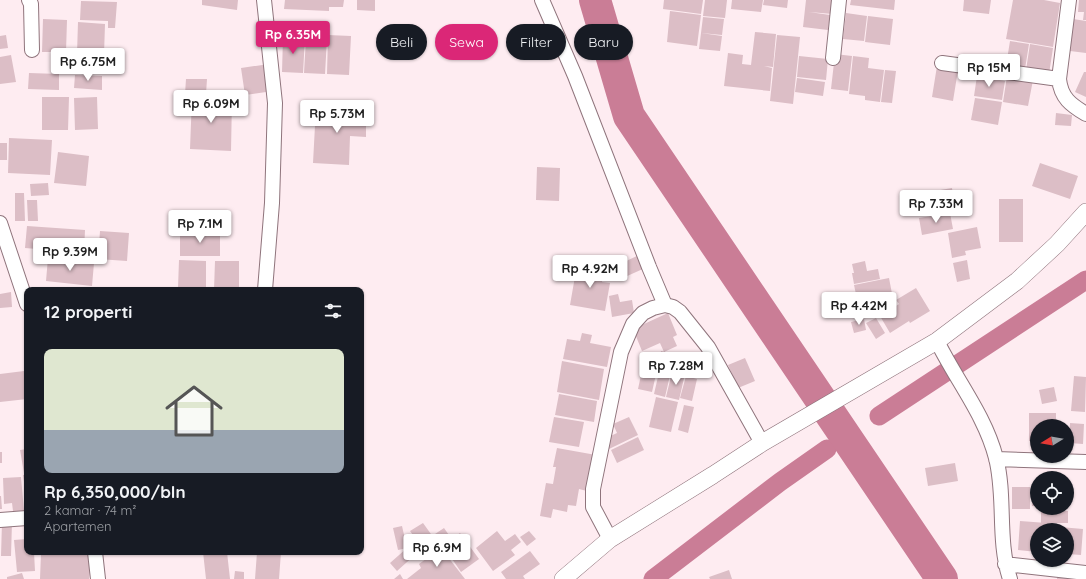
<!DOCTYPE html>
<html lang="id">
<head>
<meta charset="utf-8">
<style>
	body { margin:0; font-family:Quicksand,sans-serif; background:#20242c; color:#f1f3f6; height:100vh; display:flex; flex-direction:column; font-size:15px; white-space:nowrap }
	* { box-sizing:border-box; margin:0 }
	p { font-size:13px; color:#9ea1a6 }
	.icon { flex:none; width:22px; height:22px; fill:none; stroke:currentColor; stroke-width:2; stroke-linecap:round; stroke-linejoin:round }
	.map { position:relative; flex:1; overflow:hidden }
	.details { position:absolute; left:24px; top:287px; width:340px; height:268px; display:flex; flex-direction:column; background:#171b24; border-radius:8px; box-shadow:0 1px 3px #0004 }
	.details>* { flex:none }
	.top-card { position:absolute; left:376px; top:24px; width:380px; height:36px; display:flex; gap:8px }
	.needle { width:26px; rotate:259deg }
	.tools { position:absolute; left:1030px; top:419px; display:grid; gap:8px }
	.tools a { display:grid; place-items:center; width:44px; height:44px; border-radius:50%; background:#171b24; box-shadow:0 1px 3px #0004; font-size:20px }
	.price { position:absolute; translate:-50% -34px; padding:0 9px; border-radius:4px; background:#fff; color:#222; font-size:13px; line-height:26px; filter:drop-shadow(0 1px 2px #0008) }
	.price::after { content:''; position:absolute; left:50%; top:24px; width:12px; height:9px; margin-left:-6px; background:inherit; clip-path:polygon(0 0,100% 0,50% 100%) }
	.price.current { background:#db2777; color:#fff }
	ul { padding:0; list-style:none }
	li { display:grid; align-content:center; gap:8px; height:212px; padding:0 20px }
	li+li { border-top:1px solid #363941 }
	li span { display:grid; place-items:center; height:124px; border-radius:8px; color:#555 }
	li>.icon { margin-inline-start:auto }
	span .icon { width:72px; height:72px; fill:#fffc; stroke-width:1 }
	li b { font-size:17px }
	h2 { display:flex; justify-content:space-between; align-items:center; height:48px; padding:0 20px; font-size:17px }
	.chip { padding:0 14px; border-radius:18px; background:#171b24; box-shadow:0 1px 3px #0004; font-size:14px; line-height:36px }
	.chip.current { background:#db2777; color:#fff }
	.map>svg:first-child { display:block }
</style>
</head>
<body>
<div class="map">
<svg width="1086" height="579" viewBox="0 0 1086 579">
	<rect width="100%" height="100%" fill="#feecf1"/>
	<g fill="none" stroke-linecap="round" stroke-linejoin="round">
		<path stroke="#ca7d96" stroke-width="19" d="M879 416 1086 280
			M653 579 780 482 827 449"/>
		<path stroke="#ca7d96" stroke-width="32" d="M595 0 629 116 942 579"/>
	</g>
	<path fill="#dcbec6" d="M202 0H238L237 10 202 5Z
		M285 0H344L343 7H329V11L284 9Z
		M357 0H375V11L357 10Z
		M664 0H703L701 14 663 9Z
		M705 0H727L725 18 703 16Z
		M732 0H763L761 12 731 9Z
		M764 0H788L787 8 763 5Z
		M806 0H835L833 14 809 12 830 15 828 30 803 27Z
		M851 0H895L894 10 850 5Z
		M964 0H991L989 14 963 11Z
		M1013 0H1044L1060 3 1053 47 1006 39Z
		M1079 0H1086V20H1083L1084 12H1078Z
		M81 1 117 2 115 28H108V21L80 20Z
		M670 11 701 15 697 46 667 42Z
		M846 13 867 16 864 41 843 39Z
		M868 16 893 19 890 45 865 42Z
		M703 17 724 19 722 35 701 33Z
		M43 19 67 20 66 52H42Z
		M1073 19 1086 21V53L1070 51Z
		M78 22 105 24 104 55 77 54Z
		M755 32 776 34 773 67 764 66 772 68 770 91 724 86 728 53 743 55 742 64 751 65Z
		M701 33 722 36 720 51 699 49Z
		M6 35 8 48 0 49V36Z
		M328 35 351 36 349 75 327 74Z
		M777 35 800 37 793 104 770 101Z
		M283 37 305 38 303 73 282 72Z
		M306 38 327 39 325 74 304 73Z
		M1010 41 1029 44 1025 69 1006 66Z
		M1030 44 1053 48 1049 74 1026 70Z
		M835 54 852 56 848 91 831 89Z
		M11 55 16 82 0 84V57Z
		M799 56 828 59 826 80 797 77Z
		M853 56 869 58 868 68 884 70 880 102 865 100V96L849 94Z
		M269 64 273 91 245 95 241 68Z
		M937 66 958 70 953 101 932 97Z
		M885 70 896 71 892 103 881 102Z
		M1084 72H1086V97L1075 92Z
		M29 73 59 74V90L28 89Z
		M75 75 102 76V90L74 88Z
		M977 76 1005 81 1002 100 974 96Z
		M1007 76 1033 80 1028 106 1003 102Z
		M797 78 825 82 823 96 795 92Z
		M186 79H207L206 94H185Z
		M42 97H69L68 130H42Z
		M97 97 98 129 75 130 74 98Z
		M192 97 232 99 231 151 190 149Z
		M975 98 1002 102 998 125 971 120Z
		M316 107 366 110V137L350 136 349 165 313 163Z
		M1056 113 1072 115 1071 126 1055 125Z
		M9 138 52 140 50 175 8 173Z
		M0 143H7V160H0Z
		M58 152 89 156 86 186 54 183Z
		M1040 163 1078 176 1070 199 1032 186Z
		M537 167 560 168 559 201 536 200Z
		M48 183 49 195 31 196 30 184Z
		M952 188 955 209 914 216 911 195Z
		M15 193H24L25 221H15Z
		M999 199H1023V242H999Z
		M27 200H37L38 221H28Z
		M950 213 953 229 922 235 919 218Z
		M27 226 85 230 84 253 25 248Z
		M977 227 981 248 965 251 966 255 952 258 948 233Z
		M100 231 129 233 127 261 98 259Z
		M180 231H220V256H180Z
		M639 255 645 268 625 277 620 264Z
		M48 258 94 263 92 286 46 281Z
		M179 260 206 261V289L178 288Z
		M967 260 970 279 957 282 953 263Z
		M215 261H239V290H214Z
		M865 261 867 271 878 269 880 279 854 284 852 273H854L852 264Z
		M577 265 604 269 602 282 610 283 605 311 570 305Z
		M889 278 894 304 880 306 877 295 857 299 854 285Z
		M916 288 930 311 910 323 909 321 890 333 880 316 899 304 896 300Z
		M11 292 12 307 0 308V294Z
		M618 294 620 302 632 300 634 313 612 317 609 296Z
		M668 313 677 335 673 337 677 346 664 352 660 343 642 351 633 329Z
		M876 318 885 333 876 339 866 323Z
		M864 319 866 330 854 333 851 322Z
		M582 333 592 335 590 343 611 347 607 367 563 359 567 339 580 341Z
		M661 351 690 358 686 374 657 367Z
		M745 358 755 381 738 388 728 365Z
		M562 361 604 369 599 400 557 392Z
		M643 366 657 370 652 392 638 389Z
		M660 368 671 371 665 397 654 394Z
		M24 371 27 399 0 402V374Z
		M672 372 685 374 679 400 666 397Z
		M686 376 697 379 692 401 680 398Z
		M1074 376 1086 377 1085 412 1071 411Z
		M1054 387 1057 401 1042 404 1039 390Z
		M559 394 597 401 594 422 555 415Z
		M656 397 678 402 671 432 649 427Z
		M684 405 694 407 688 433 678 430Z
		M1029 413H1056V426H1037V441H1029Z
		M554 417 584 422 579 447 549 442Z
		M629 417 638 435 609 449 604 439 617 433 613 424Z
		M1070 423 1084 424 1083 444 1069 443Z
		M638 437 644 450 617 463 611 450Z
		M557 448 596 455 587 491 579 489 576 506 568 505 567 512 553 509 551 518 540 516 546 483 553 484 556 467H553Z
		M27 449V473H24L20 450Z
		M0 452H2V463H0Z
		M955 463 958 481 928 486 925 468Z
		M23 475H27V496H26Z
		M21 477 24 511H13L12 503 4 504 3 478Z
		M1012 487H1030V509H1012Z
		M1067 487H1072L1071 505H1067Z
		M1033 491 1037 492V506H1032Z
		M0 496H1L2 509H0Z
		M1041 510 1068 511V523H1041Z
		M1020 521 1060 524V527L1083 529 1081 555 1067 554V530H1037V552L1018 550Z
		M2 522H12L11 556H1Z
		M423 523 436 541 430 545 435 551 428 556 410 531Z
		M402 526 407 548 409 546 416 554 397 571 390 563 407 548 398 550 393 528Z
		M444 528 451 538 446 543 460 533 479 559 461 572 435 534Z
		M497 531 505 541 515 534 521 542 511 550 515 555 493 571 476 548Z
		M529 531 536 539 527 546 520 537Z
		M27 539V552H34L35 571 17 572 14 540Z
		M441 548 465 579H407L421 568 419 564Z
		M530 551 540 564 523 576 525 579H506L501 572Z
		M203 552H227L230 579H206Z
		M257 552H281L279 579H255Z
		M41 553 91 555 89 579H40Z
		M729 570 732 579H710L709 577Z
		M235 571 244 572V579H234Z
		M22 573 24 579H7V577Z
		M400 574 403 579H394Z
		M1057 574 1076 576V579H1057Z"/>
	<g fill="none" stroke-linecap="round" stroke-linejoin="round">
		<defs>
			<path id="minor" d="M29 0 31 4 32 50
				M264 0 275 103 272 203 265 290
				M542 0 575 76 649 267 665 305
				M1069 0 1059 79C1061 98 1071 105 1086 114
				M833 58 839 0
				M942 63 1059 79
				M0 223 27 304
				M937 341C956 380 985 415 996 458 1006 497 997 540 1010 579
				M996 459 1086 462
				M0 520 27 518
				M610 539 593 507V489L621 352 633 324 643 313 653 308 665 305 673 307 680 312 708 347 762 443
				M95 552 98 579
				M1005 564 1086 573"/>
			<path id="tertiary" d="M563 579 610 539 713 475 762 443 937 341 1017 281 1057 244 1086 212"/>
		</defs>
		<use href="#minor" stroke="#8f747c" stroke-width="16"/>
		<use href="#tertiary" stroke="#8f747c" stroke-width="18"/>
		<use href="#minor" stroke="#fff" stroke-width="14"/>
		<use href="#tertiary" stroke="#fff" stroke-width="17"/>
	</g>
</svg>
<div class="tools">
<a><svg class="needle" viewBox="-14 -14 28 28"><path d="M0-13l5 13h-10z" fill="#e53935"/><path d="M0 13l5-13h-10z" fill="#9ea1a6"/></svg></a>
<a><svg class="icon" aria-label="locate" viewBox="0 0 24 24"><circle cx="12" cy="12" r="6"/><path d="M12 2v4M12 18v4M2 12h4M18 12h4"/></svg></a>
<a><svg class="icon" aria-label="layers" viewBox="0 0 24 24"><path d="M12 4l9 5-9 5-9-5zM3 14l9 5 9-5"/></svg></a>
</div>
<b class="price current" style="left:293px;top:55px">Rp 6.35M</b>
<b class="price" style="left:88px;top:82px">Rp 6.75M</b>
<b class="price" style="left:989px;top:88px">Rp 15M</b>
<b class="price" style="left:211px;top:124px">Rp 6.09M</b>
<b class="price" style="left:337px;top:134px">Rp 5.73M</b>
<b class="price" style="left:936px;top:224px">Rp 7.33M</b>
<b class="price" style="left:200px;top:244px">Rp 7.1M</b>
<b class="price" style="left:70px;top:272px">Rp 9.39M</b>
<b class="price" style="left:590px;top:289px">Rp 4.92M</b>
<b class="price" style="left:859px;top:326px">Rp 4.42M</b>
<b class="price" style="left:676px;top:386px">Rp 7.28M</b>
<b class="price" style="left:437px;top:568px">Rp 6.9M</b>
<div class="top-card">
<a class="chip">Beli</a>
<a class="chip current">Sewa</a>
<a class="chip">Filter</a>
<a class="chip">Baru</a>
</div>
<section class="details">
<h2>12 properti<svg class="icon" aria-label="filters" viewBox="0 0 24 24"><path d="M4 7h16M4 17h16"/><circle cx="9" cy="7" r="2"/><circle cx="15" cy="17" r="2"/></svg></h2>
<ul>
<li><span style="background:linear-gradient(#dfe7d0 65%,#9aa5b1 0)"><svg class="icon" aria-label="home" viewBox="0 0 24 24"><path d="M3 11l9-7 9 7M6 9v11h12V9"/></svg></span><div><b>Rp 6,350,000/bln</b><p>2 kamar · 74 m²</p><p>Apartemen</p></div></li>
</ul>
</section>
</div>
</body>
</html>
